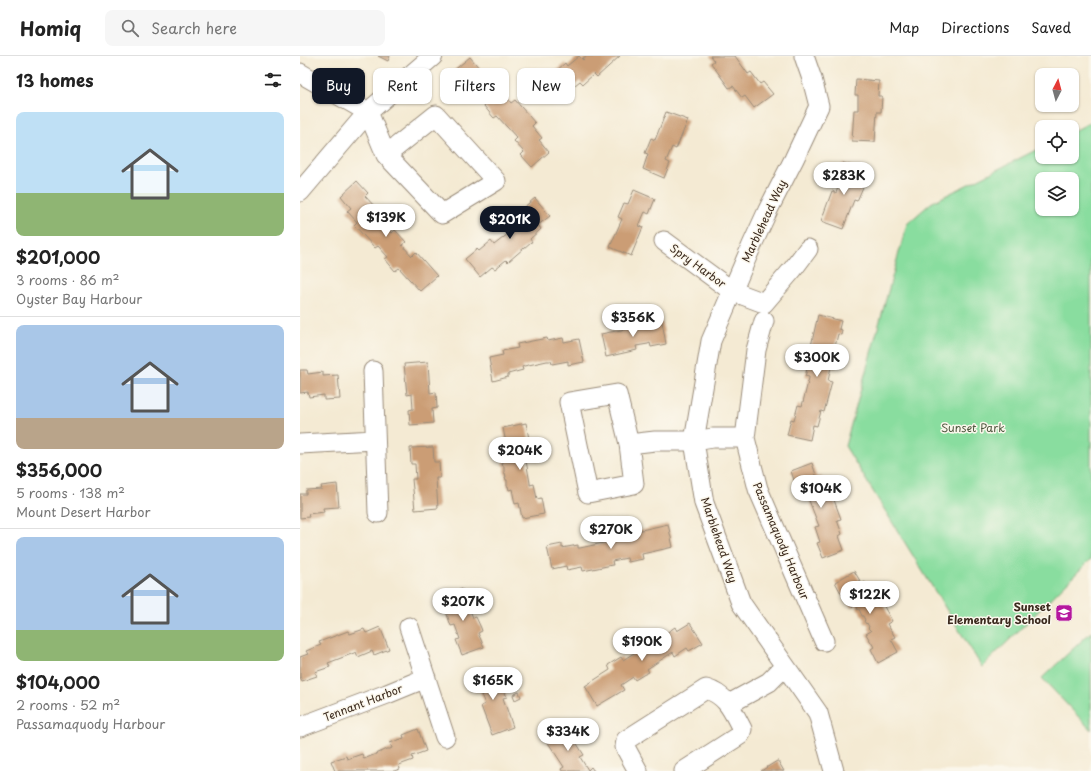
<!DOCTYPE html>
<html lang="en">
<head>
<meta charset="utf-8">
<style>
	body { margin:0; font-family:"Playpen Sans",sans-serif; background:#f6f6f6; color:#222; height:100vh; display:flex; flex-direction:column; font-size:15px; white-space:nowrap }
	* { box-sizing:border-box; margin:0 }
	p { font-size:13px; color:#767676 }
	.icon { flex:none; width:22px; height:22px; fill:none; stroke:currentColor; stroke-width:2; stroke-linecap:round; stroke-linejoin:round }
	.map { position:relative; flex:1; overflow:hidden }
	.details { display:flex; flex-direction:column; background:#fff; width:300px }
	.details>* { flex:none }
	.guide { position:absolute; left:12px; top:12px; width:380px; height:36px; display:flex; gap:8px }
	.needle { width:26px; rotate:6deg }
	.fabs { position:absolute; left:735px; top:12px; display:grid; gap:8px }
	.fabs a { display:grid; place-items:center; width:44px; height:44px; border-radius:8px; background:#fff; box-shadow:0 1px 3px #0004; font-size:20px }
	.price { position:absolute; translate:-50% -34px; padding:0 9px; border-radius:14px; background:#fff; color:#222; font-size:13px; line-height:26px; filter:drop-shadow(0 1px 2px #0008) }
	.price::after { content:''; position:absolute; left:50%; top:24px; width:12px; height:9px; margin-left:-6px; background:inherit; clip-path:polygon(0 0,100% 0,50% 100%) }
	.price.current { background:#111827; color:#fff }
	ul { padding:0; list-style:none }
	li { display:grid; align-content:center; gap:8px; height:212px; padding:0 16px }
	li+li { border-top:1px solid #e0e0e0 }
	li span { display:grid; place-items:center; height:124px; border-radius:8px; color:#555 }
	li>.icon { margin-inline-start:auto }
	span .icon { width:72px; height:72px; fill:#fffc; stroke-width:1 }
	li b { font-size:17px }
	h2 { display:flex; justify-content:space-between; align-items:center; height:48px; padding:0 16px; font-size:17px }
	.tag { padding:0 14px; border-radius:8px; background:#fff; box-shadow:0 1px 3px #0004; font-size:14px; line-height:36px }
	.tag.current { background:#111827; color:#fff }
	header { display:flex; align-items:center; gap:24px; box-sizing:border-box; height:56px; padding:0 20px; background:#fff; border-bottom:1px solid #e0e0e0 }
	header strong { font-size:19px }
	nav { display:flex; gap:22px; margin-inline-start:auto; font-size:14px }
	.search { width:280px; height:36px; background:#f6f6f6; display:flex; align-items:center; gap:10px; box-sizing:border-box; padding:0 14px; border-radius:8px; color:#767676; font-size:15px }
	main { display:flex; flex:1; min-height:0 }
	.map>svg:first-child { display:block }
</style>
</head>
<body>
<header>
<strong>Homiq</strong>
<div class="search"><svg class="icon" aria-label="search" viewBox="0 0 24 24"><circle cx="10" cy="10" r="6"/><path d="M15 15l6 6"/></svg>Search here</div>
<nav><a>Map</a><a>Directions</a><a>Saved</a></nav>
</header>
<main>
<section class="details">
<h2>13 homes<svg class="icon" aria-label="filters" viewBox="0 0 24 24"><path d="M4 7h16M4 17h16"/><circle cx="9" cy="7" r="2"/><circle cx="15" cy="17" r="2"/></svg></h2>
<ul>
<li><span style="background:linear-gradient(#bfe0f5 65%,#8fb573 0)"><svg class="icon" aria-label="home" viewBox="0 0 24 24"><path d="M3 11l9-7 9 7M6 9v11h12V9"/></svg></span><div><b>$201,000</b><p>3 rooms · 86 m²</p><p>Oyster Bay Harbour</p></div></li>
<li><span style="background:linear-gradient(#a9c7e8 75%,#b9a48a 0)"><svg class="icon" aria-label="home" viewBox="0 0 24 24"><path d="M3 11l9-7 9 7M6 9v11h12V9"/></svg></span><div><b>$356,000</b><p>5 rooms · 138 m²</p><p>Mount Desert Harbor</p></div></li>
<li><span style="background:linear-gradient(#a9c7e8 75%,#8fb573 0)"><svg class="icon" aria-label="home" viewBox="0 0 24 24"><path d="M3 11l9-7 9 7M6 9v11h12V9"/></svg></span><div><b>$104,000</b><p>2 rooms · 52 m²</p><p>Passamaquody Harbour</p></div></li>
</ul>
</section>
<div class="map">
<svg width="791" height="715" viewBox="0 0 791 715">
	<rect width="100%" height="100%" fill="#fbf7ec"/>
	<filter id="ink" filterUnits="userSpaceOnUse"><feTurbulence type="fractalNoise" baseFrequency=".025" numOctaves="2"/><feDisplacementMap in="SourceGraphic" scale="8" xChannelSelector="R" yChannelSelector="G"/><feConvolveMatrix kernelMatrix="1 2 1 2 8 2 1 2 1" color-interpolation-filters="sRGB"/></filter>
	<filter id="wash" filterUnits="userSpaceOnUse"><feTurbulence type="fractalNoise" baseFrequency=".012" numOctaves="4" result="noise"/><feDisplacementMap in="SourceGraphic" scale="16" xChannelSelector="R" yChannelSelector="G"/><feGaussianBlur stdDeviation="0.9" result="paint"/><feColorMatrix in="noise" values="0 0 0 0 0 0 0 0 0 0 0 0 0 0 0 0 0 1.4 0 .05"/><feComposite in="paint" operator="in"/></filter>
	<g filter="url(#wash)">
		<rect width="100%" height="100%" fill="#f4ead3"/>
		<path fill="#89dd9f" stroke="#62845e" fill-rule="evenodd" d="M791 66V503L682 611 545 390 607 168 631 147 742 91V101H772V76ZM742 123H772V153H742Z
			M791 576V674L742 622Z"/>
		<g id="blocks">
			<path fill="#cb9d74" d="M78 0H90L88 5Z
				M279 0 283 4 284 3 283 2 287 0H320L297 21 294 18 283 28 280 25 269 34 254 17 265 7 267 10Z
				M410 0H435L448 18 451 16 460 28 463 26 473 38 454 52 445 40 442 42 433 30 429 32 411 7 414 5Z
				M170 1 190 25 194 21 205 33 202 36 211 47 215 44 235 67 232 70 242 82 239 84 249 96 232 111 221 99 224 96 214 85 217 82 197 60 194 62 193 61 184 50 186 48 178 38 177 37 173 40 152 16Z
				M556 23 579 25 578 40H582L581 56H577L575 86 552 85 554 54H558V39H555Z
				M366 56 388 64 376 93 372 91 366 105 370 107 364 122 343 113 348 98 345 97 351 82 355 84Z
				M543 107 564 114 559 129 563 131 557 145 554 144 543 173 521 165 532 135 536 137 541 123 537 122Z
				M57 125 68 137 65 140 75 151 72 154 92 177 95 174 106 186 102 189 112 200 116 196 137 220 120 235 99 212 95 215 85 203 88 201 78 190 75 192 54 169 57 166 47 155 51 152 41 140Z
				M334 134 355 143 349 158 345 156 344 158 339 170 343 171 331 200 310 191 322 163 318 161 324 147 328 148Z
				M235 142 250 160 238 169 241 173 230 183 232 186H231L209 205 208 206 206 204 195 213 192 211 180 221 165 203 177 193 179 195 191 185 194 189 208 178 207 177 209 175 210 176 217 169 214 165 225 155 223 152Z
				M518 259 541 265 539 273 542 274 541 279 538 278 534 295 539 296 535 312 531 311 528 325 532 326 524 356 521 355 517 370 513 369 510 384 487 379 491 363 494 364 498 349 502 350 509 322V321L505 320 506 317 509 304 513 305 516 291 511 290Z
				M346 265 347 269 362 266 366 288 351 291 350 287 348 288 336 290 337 294 306 301 301 278 331 272 330 268Z
				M247 282 248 285 263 282 264 286 279 283 284 306 268 309V305L252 308 251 305H247L224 310 222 311 223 314 208 318V321L193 325 189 302 203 299 202 295 218 292 217 288Z
				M128 306 130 337 136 336 137 352 132 353 133 367 110 369 109 354 113 353 112 338 107 339 104 308Z
				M0 314H7L8 318 23 316V320L38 319 40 343 24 344V339L9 341 8 336 0 337Z
				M226 367 229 383 225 384 228 398 225 399 230 427V429L234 428 237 443 241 442 244 458 222 462 219 447 215 448 212 433 209 434 208 430H207V424H206L205 421H206L205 417H204V410H203L202 408 203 407 202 403H205L202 387H206L203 372Z
				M133 391 134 406H139L140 422H136V423L138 452 115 454 112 423H116L115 408H111L110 392Z
				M512 407 517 422 521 420 526 435 530 433 541 463 537 464 542 478 539 480 544 494 523 502 517 487 520 486 515 471 519 470 517 465 508 442 504 443 499 429 496 430 491 415Z
				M37 428 39 451 23 452 24 456 8 458 9 461 0 462V438H6V434L22 433 21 430Z
				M368 468 373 491 342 498 343 503 328 506 327 502 312 505 313 509H312L283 515 282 511 267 514 266 510 252 513 247 491 262 488V492L278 489V492H280L308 486 307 483 312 482 323 480 324 483 338 480 337 475Z
				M554 515 562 528 565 526 573 540 577 538 592 565 587 568 595 581 591 583 598 596 578 607 571 593 574 591 566 578 571 575 568 572 569 571 567 567 566 568 564 565 565 564 563 560H562L559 553 558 554 557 551 558 550 557 548 552 551 545 538 542 539 535 526Z
				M162 533 173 562 176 561 181 572 182 575 178 577 184 591 162 599 156 584 160 583 155 569 151 570 141 541Z
				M390 567 403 587 389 595 387 592 375 600 373 596 347 613 349 616 343 619 335 624 333 621 321 629 324 634 297 650 285 630 310 614 308 609 321 601 323 604 334 597 336 596 334 593 359 577H360L362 580 375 571 377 575Z
				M80 571 89 593 74 599 72 595 58 601 56 596 54 597 28 607 30 611 15 616 17 620 2 625 0 621V601L8 598 6 595 21 589 19 586 48 575 50 578 64 573 66 577Z
				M192 613 197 627 201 626 206 639 207 641 203 642 213 671 192 679 181 650 185 648 180 636V634L176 636 170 621Z
				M219 636 221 641 215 644 213 639Z
				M267 672 284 699 280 701 288 714 291 711 294 715H262L261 713 264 711 247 685Z
				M118 673 126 695 112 700 113 704 99 709 100 713 94 715H35L31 705 46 700 47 703 62 698 64 703 83 695 87 693H90L92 692 90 687 104 682 103 679Z
				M478 705 484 715H461L477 705Z"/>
		</g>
	</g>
	<g filter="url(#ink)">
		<use href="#blocks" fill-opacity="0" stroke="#988a78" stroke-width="1"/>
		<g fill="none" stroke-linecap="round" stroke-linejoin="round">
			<defs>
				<path id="street" d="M504 0 512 23 519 50 494 103 468 154 452 189 411 285 394 385 404 447 441 547 518 657 534 715
					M0 17 68 56 86 99 142 158 196 125 136 59 86 99
					M0 136 68 56 133 0
					M364 185 432 235 464 247 493 213 508 193
					M73 315 78 457
					M445 382 456 294 464 265
					M0 388 75 384
					M329 388 317 338 269 346 288 437 334 428 329 388 355 385H394L413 382H445L458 433 524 585
					M109 571 145 681
					M429 648 469 626 485 610
					M0 671 87 638 126 622
					M338 715 325 691 326 684 406 633C427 639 433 656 442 673L440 679 384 715"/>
			</defs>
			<use href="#street" stroke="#988a78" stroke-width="21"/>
			<use href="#street" stroke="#fff" stroke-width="19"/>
		</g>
	</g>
	<defs>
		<symbol id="school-square" viewBox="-11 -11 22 22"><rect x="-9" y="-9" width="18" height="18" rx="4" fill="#b5179e" stroke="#fbf7ec"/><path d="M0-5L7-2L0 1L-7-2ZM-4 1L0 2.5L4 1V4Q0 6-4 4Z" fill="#fff"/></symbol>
	</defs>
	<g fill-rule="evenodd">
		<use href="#school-square" x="754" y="547" width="20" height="20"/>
	</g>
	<g text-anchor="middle" stroke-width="3" stroke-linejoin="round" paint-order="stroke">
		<g font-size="11" fill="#3b2a1e" stroke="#fbf7ec">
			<text transform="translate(464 165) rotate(-65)" y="4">Marblehead Way</text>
			<text transform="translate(398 210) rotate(36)" y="4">Spry Harbor</text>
			<text transform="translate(419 484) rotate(71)" y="4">Marblehead Way</text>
			<text transform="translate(481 485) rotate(67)" y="4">Passamaquody Harbour</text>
			<text transform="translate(63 647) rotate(-21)" y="4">Tennant Harbor</text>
		</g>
		<g font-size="11" fill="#4e573e" stroke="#fbf7ec">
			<text x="673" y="376">Sunset Park</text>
		</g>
		<g font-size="11" font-weight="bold" fill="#3b2a1e" stroke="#fbf7ec" text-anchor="end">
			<text x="751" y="555">Sunset<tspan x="751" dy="13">Elementary School</tspan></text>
		</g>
	</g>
</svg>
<div class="fabs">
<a><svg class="needle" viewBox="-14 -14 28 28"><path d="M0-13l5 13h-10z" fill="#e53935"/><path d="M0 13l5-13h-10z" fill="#767676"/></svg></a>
<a><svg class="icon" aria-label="locate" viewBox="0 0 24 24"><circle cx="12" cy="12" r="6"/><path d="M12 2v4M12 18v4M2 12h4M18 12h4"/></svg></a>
<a><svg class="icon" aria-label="layers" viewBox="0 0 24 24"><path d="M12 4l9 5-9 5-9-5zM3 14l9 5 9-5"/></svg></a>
</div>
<b class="price" style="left:544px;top:140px">$283K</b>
<b class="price" style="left:86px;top:182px">$139K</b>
<b class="price current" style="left:210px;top:184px">$201K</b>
<b class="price" style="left:333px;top:282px">$356K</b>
<b class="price" style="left:517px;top:322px">$300K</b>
<b class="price" style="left:220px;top:415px">$204K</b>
<b class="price" style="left:521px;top:453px">$104K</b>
<b class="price" style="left:311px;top:494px">$270K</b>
<b class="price" style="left:570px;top:559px">$122K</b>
<b class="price" style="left:163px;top:566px">$207K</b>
<b class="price" style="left:342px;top:606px">$190K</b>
<b class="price" style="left:193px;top:645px">$165K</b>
<b class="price" style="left:268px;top:696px">$334K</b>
<div class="guide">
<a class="tag current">Buy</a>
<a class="tag">Rent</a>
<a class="tag">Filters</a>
<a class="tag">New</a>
</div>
</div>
</main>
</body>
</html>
